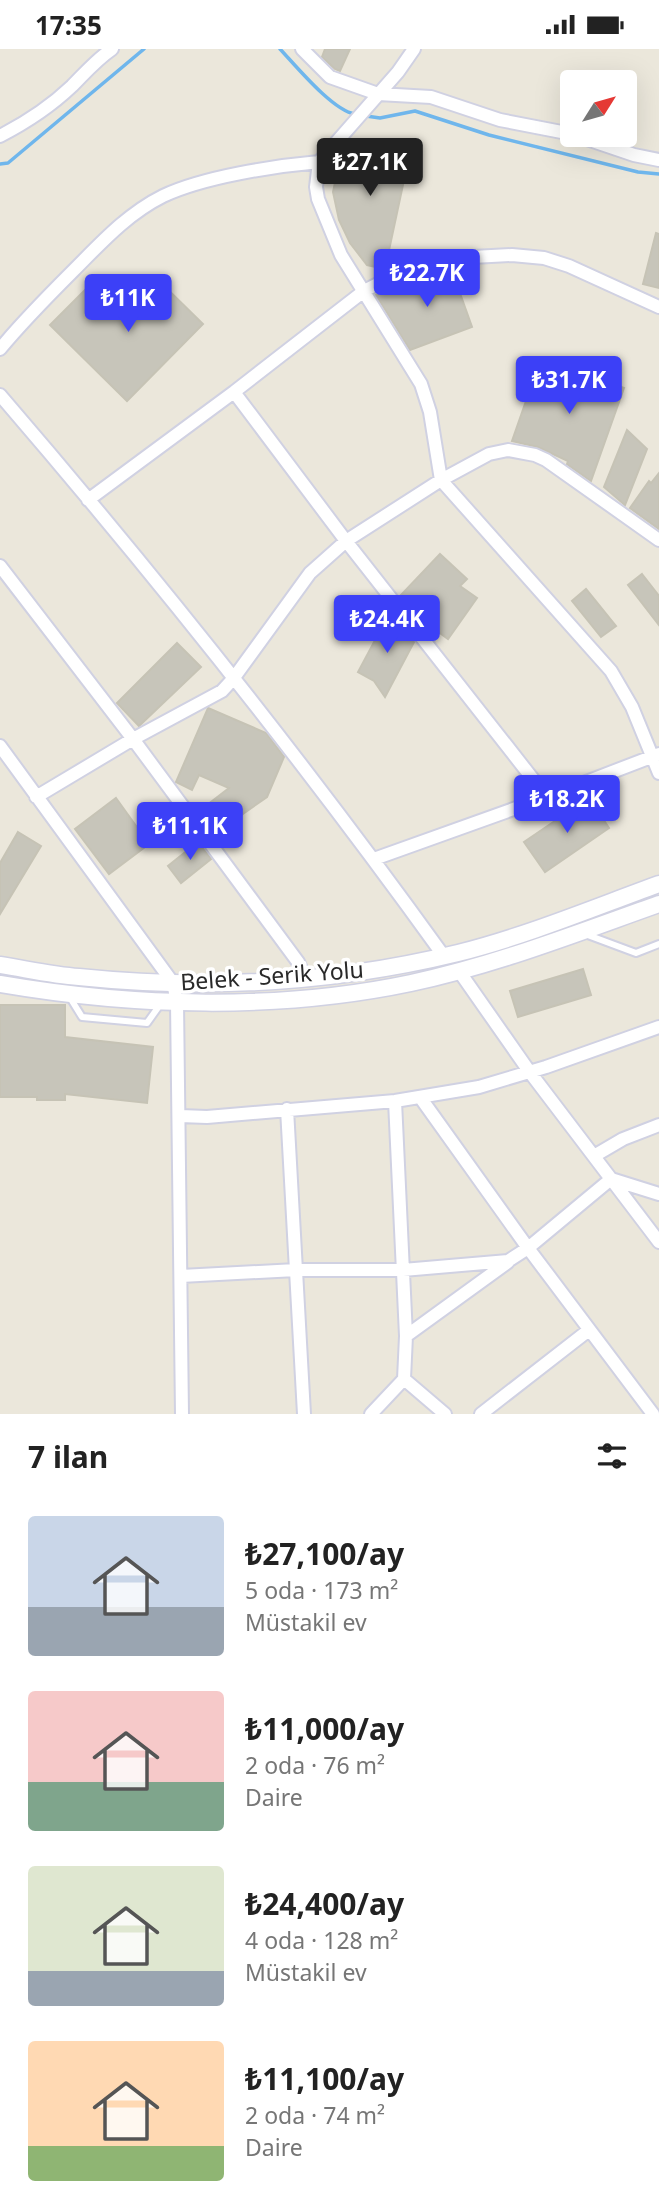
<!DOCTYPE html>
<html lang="tr">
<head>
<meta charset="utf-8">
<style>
	body { margin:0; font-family:"Noto Sans",sans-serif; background:#f6f6f6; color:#222; height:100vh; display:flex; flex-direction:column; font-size:26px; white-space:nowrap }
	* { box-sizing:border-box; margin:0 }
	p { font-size:23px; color:#767676 }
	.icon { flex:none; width:38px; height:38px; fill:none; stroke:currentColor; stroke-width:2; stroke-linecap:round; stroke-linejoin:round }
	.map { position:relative; height:1365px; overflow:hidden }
	.drawer { display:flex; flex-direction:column; background:#fff; flex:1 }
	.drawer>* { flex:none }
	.needle { width:46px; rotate:53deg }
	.buttons { position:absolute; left:560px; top:21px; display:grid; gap:14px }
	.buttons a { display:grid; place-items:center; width:77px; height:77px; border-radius:7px; background:#fff; box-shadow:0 7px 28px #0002; font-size:35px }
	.price { position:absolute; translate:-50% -60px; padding:0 16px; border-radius:7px; background:#3c40f7; color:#fff; font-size:23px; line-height:46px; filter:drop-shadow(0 2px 4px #0008) }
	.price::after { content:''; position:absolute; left:50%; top:42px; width:21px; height:16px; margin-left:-10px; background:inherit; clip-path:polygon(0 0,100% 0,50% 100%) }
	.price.on { background:#222; color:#fff }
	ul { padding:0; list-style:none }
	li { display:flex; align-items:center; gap:21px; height:175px; padding:0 28px }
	li span { display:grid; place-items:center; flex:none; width:196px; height:140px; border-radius:7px; color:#555 }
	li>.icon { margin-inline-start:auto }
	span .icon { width:84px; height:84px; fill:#fffc; stroke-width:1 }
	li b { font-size:30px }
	h2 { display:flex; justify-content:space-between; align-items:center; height:84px; padding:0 28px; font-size:30px }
	.status { display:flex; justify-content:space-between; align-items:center; height:49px; padding:0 35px; background:#fff; direction:ltr }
	.status svg { height:19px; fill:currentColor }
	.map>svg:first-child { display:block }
</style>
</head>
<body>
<div class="status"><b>17:35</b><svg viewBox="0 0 49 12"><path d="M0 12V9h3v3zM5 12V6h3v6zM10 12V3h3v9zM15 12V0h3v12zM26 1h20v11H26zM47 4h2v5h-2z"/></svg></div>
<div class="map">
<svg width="659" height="1365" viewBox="0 0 659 1365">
	<rect width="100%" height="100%" fill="#ebe7db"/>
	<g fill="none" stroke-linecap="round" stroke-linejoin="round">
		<path stroke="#6fb6ec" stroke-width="3.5" d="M280 0C296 17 333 62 355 65
			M366 67 380 69 415 62 489 86 638 123 659 125
			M0 115 8 114 144 0"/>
	</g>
	<path fill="#c7c5ba" stroke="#c6c3b5" stroke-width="2" d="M325 0H350L340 22 335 20 322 8Z
		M356 91 410 103 385 220 367 216 350 194 339 171 333 143 339 115Z
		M656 184 659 185V239L643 235Z
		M451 219 472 278 410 301 376 246Z
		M154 227 203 275 127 352 50 276 89 237 116 264Z
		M539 315 565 320 624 339 591 432 567 415 568 412 538 398 512 392Z
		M627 381 647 400 625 456 604 438Z
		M659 424V480L630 459 649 432 651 434Z
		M440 505 467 530 460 537 477 549 448 590 425 573 423 576 400 547Z
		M642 525 659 547V576L628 536Z
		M586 540 616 577 601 588 572 552Z
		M388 567 398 573 414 593 385 648 374 632 358 623Z
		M177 594 201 618 139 677 117 654Z
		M208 659 266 684 284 708 267 748 214 785 198 763 229 739 199 726 192 741 176 733Z
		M116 749 149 795 109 825 75 780Z
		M589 749 609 779 545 823 524 793Z
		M18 783 41 797 0 865V814Z
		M198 793 211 810 181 834 168 817Z
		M583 920 591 946 518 968 510 942Z
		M0 956H65V988L153 998 147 1054 65 1045V1051H37V1048H0Z"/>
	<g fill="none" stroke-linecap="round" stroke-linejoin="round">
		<defs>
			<path id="service" d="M585 885 636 904 659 895
				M69 947 82 968 147 974 162 953"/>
			<path id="minor" d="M302 0 330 28 378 45 431 48 500 71 572 85
				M414 0 398 23 319 113 316 138 318 150 341 206 421 335 430 363 441 431 611 622 632 658 659 724
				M575 86 634 106 659 111
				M0 87C27 73 50 58 72 37 85 24 96 11 112 0
				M0 300C23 272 48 247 73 222 101 194 127 165 163 147 203 128 274 117 319 113
				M234 343 346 492 547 748
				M0 346C155 526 304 713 443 906
				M88 451 234 343 364 242 389 229 419 217 454 209 512 206 544 209 569 217 659 258
				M0 517 133 690 298 913 305 929
				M0 697 173 934 177 953 182 1365
				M36 748 133 690 222 642 233 630 310 524 346 492 441 431 489 405 508 401 535 406 546 411 659 491
				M374 810 547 748 659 705
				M459 922 529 1022 659 1193
				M420 1048 528 1199 653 1365
				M287 1060 304 1365
				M180 1067 207 1068 395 1052 479 1038 546 1018 659 978
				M594 1107 623 1090 659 1076
				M611 1130 659 1145
				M181 1227 296 1221H403L508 1212 528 1199 611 1130
				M406 1287 508 1213
				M404 1330 445 1365
				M371 1365 404 1330 406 1287 395 1052
				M481 1365 589 1281"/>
			<path id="secondary" d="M0 916C26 920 52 926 79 928 205 941 335 934 458 904 526 887 593 859 659 835
				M0 935C134 958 278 962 411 934 496 916 577 884 659 855"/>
		</defs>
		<use href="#service" stroke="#d0d1e2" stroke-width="10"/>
		<use href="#minor" stroke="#d0d1e2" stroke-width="16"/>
		<use href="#secondary" stroke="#d0d1e2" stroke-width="19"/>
		<use href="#service" stroke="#fff" stroke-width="6"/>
		<use href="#minor" stroke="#fff" stroke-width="12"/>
		<use href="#secondary" stroke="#fff" stroke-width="16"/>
	</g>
	<g text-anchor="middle" stroke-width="7" stroke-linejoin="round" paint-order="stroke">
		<g font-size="23" fill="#292929" stroke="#fff">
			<text transform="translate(272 927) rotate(-4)" y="8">Belek - Serik Yolu</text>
		</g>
	</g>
</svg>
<div class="buttons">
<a><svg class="needle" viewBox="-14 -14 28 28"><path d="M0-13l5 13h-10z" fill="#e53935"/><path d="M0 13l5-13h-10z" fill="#767676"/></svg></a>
</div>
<b class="price on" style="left:370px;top:149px">₺27.1K</b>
<b class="price" style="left:427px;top:260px">₺22.7K</b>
<b class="price" style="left:128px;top:285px">₺11K</b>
<b class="price" style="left:569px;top:367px">₺31.7K</b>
<b class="price" style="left:387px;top:606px">₺24.4K</b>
<b class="price" style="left:567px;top:786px">₺18.2K</b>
<b class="price" style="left:190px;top:813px">₺11.1K</b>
</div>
<section class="drawer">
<h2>7 ilan<svg class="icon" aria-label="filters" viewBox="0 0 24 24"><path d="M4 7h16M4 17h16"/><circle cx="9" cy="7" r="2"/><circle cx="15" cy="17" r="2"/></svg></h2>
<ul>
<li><span style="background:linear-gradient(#c9d6e8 65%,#9aa5b1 0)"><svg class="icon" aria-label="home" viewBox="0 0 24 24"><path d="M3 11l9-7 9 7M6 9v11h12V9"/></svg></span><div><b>₺27,100/ay</b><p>5 oda · 173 m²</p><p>Müstakil ev</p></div></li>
<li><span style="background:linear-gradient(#f6c9c9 65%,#7fa58c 0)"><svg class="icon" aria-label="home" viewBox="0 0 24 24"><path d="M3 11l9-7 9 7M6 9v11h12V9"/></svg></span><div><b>₺11,000/ay</b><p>2 oda · 76 m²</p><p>Daire</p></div></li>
<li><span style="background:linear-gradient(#dfe7d0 75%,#9aa5b1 0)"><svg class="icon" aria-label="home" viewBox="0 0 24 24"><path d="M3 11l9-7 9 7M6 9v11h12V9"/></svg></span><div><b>₺24,400/ay</b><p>4 oda · 128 m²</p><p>Müstakil ev</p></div></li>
<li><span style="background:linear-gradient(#ffd9b3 75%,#8fb573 0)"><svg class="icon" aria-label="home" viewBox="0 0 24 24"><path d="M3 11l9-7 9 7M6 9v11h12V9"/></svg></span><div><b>₺11,100/ay</b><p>2 oda · 74 m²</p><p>Daire</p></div></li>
</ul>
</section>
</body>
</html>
